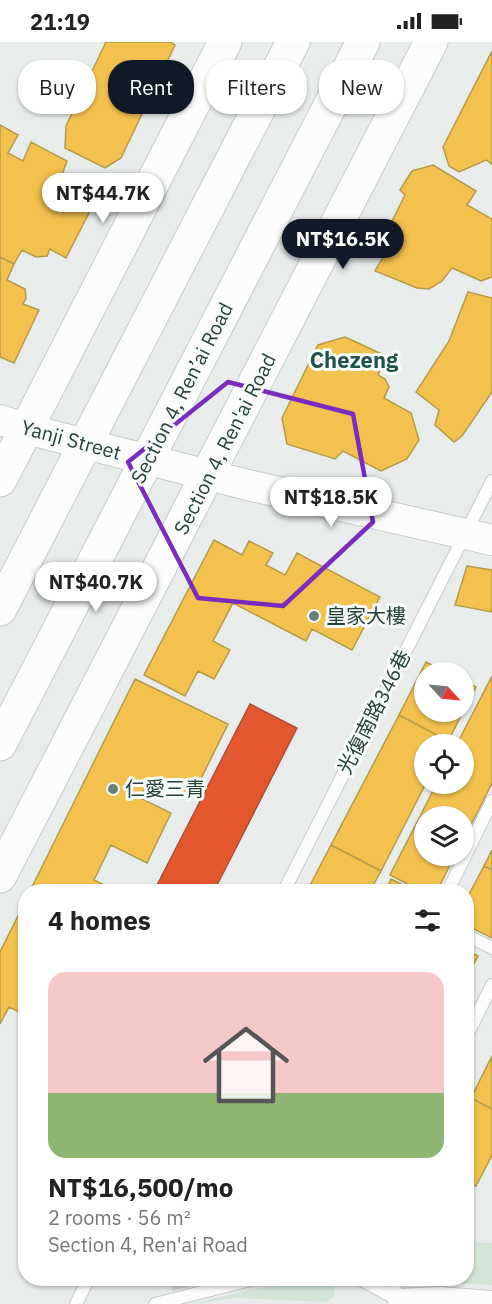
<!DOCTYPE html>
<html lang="en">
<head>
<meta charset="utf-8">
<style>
	body { margin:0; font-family:"IBM Plex Sans","Noto Sans TC",sans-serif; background:#f6f6f6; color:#222; height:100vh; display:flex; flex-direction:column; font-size:22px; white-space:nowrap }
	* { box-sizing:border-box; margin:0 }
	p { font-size:20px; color:#767676 }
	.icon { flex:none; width:33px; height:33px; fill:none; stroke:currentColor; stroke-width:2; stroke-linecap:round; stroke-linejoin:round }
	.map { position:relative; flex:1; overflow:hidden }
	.drawer { position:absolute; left:18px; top:842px; width:456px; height:402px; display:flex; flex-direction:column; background:#fff; border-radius:24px; box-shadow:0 2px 4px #0004 }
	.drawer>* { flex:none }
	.top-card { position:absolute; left:18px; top:18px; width:456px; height:54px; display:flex; gap:12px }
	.needle { width:39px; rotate:116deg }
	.controls { position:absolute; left:414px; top:620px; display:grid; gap:12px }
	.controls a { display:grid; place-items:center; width:60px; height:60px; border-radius:50%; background:#fff; box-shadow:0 2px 4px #0004; font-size:30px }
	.price { position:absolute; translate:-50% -51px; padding:0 14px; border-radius:21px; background:#fff; color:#222; font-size:20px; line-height:39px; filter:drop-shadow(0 2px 3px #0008) }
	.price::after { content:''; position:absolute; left:50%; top:36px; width:18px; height:14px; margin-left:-9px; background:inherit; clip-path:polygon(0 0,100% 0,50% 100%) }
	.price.on { background:#111827; color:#fff }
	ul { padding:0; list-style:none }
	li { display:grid; align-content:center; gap:12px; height:318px; padding:0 30px }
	li span { display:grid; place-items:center; height:186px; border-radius:18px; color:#555 }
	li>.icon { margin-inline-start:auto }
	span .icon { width:108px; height:108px; fill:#fffc; stroke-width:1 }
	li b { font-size:26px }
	h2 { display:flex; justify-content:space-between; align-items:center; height:72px; padding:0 30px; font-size:26px }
	.pill { padding:0 21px; border-radius:24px; background:#fff; box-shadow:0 2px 4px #0004; font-size:21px; line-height:54px }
	.pill.on { background:#111827; color:#fff }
	.status { display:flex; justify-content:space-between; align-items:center; height:42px; padding:0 30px; background:#fff; direction:ltr }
	.status svg { height:16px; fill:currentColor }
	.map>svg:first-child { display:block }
</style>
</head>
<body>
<div class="status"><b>21:19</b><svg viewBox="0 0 49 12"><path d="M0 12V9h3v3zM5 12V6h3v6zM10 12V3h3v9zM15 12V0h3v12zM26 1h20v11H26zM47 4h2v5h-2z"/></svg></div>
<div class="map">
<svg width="492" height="1262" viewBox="0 0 492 1262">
	<rect width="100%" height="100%" fill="#e8edeb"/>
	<path fill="#d1e6d8" d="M467 1200 492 1201V1243L433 1240 420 1236H466Z
		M323 1238 335 1245 334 1255 326 1260 235 1256 192 1262 249 1248Z"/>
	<path fill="#f2c14e" stroke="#b49b48" stroke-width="1.5" d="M106 0H170L175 3 121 116 105 126 65 106 66 84Z
		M492 9V122L486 118 459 130 449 124 443 105Z
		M0 83 18 93 8 111 23 119 31 100 67 119 62 133 77 139 80 149 77 156 92 165 66 216 50 207 47 214 36 215 22 208 14 222 0 215Z
		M433 123 476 149 467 163 492 177V235L481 239 452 226 442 239 429 247 417 246 375 229 386 210 373 204 381 187 387 189 405 153 400 148 412 129Z
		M0 215 14 222 7 238 25 247 26 256 23 262 39 268 14 321 0 315Z
		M468 250 492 256V350L462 394 454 400 435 383 439 368 416 350 449 299Z
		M345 295 386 314 378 333 385 337 389 345 384 356 411 371 419 398 407 417 381 429 343 409 335 417 287 402 282 376 318 303Z
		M214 498 242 513 249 499 273 511 266 523 285 533 297 511 380 555 352 608 312 587 306 599 233 561 213 599 230 608 214 637 198 629 185 654 144 633Z
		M467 524 492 528V570L455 563Z
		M426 620 446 630H424V669H464V639L476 645 448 699 399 673Z
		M492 634V741L464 797V774H424V813H455L437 849H421L390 833 437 741H464V702H457Z
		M135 637 228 682 191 757 150 737 140 756 171 771 147 821 111 803 94 838 116 849H30Z
		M399 673 448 699 447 702H424L426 741 381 829 331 803Z
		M331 803 381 829 370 849H307Z
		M492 808V828L484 824Z
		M484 824 492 828V896L466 883V858Z
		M391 837 415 849H385Z
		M26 858V973L9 965 0 982V910Z
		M466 908 478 914 466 936Z
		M492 1014V1067L471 1056Z
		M471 1056 492 1067V1113L476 1144 466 1140V1064Z"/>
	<path fill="#e4572e" stroke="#aa5132" stroke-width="1.5" d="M250 662 297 686 214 849H154Z"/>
	<path fill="#cfd4d2" stroke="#d1d6d4" stroke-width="1.5" d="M170 1236H220L173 1248Z"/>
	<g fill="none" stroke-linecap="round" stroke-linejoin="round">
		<defs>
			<path id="service" d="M284 849 492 439
				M448 849 492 759
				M466 893 492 906
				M466 995 492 943
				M358 1236 400 1259
				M390 1236 400 1259
				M76 1262 89 1236
				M155 1262 258 1236"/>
			<path id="minor" d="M400 1259 439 1257 492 1261"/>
			<path id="tertiary" d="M0 378 26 387 248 443 492 498"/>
			<path id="secondary" d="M0 438 225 0
				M0 567 293 0
				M0 702 363 0
				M0 834 431 0"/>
		</defs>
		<use href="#service" stroke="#c5cac8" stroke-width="14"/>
		<use href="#minor" stroke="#c5cac8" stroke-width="26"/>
		<use href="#tertiary" stroke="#c5cac8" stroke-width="32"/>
		<use href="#secondary" stroke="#c3cbc8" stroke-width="35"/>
		<use href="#service" stroke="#fcfcfc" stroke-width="12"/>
		<use href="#minor" stroke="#fcfcfc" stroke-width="24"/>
		<use href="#tertiary" stroke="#fcfcfc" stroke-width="30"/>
		<use href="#secondary" stroke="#fcfcfc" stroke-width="33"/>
	</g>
	<path fill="none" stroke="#7b2cbf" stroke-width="4.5" stroke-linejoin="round" d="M228 340 353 372 373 480 283 564 198 556 128 420Z"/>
	<g fill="#697e78" stroke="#f7fbf9" stroke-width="2">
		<circle cx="314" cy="574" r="6"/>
		<circle cx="113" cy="747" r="6"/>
	</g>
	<g text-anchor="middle" stroke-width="6" stroke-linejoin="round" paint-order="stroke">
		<g font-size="20" fill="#24423a" stroke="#f7fbf9">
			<text transform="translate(182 351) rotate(-63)" y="7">Section 4, Ren’ai Road</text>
			<text transform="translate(71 398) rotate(15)" y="7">Yanji Street</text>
			<text transform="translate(225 402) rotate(-63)" y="7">Section 4, Ren'ai Road</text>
			<text transform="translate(374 670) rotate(-63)" y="7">光復南路346巷</text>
		</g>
		<g font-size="20" fill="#24423a" stroke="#f7fbf9" text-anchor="start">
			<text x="326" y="581">皇家大樓</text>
			<text x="125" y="754">仁愛三青</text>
		</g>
		<g font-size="22" font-weight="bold" fill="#1f5548" stroke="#f7fbf9">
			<text x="354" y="326">Chezeng</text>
		</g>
	</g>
</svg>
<div class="controls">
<a><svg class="needle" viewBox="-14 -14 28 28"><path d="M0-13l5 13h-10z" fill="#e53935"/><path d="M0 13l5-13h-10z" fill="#767676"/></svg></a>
<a><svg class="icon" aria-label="locate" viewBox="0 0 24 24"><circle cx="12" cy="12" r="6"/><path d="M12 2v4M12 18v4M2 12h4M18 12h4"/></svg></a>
<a><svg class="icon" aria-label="layers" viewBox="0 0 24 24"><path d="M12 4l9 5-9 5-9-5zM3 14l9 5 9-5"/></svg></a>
</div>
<b class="price" style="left:103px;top:182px">NT$44.7K</b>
<b class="price on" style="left:343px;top:228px">NT$16.5K</b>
<b class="price" style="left:331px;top:486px">NT$18.5K</b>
<b class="price" style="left:96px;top:571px">NT$40.7K</b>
<div class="top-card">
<a class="pill">Buy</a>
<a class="pill on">Rent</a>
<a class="pill">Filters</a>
<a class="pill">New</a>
</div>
<section class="drawer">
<h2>4 homes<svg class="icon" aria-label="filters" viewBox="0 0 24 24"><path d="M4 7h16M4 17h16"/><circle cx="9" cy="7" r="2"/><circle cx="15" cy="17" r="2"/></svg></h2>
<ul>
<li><span style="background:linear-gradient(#f6c9c9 65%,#8fb573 0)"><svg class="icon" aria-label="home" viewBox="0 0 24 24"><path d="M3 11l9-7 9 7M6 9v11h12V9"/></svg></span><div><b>NT$16,500/mo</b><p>2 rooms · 56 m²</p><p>Section 4, Ren'ai Road</p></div></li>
</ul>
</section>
</div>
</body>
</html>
